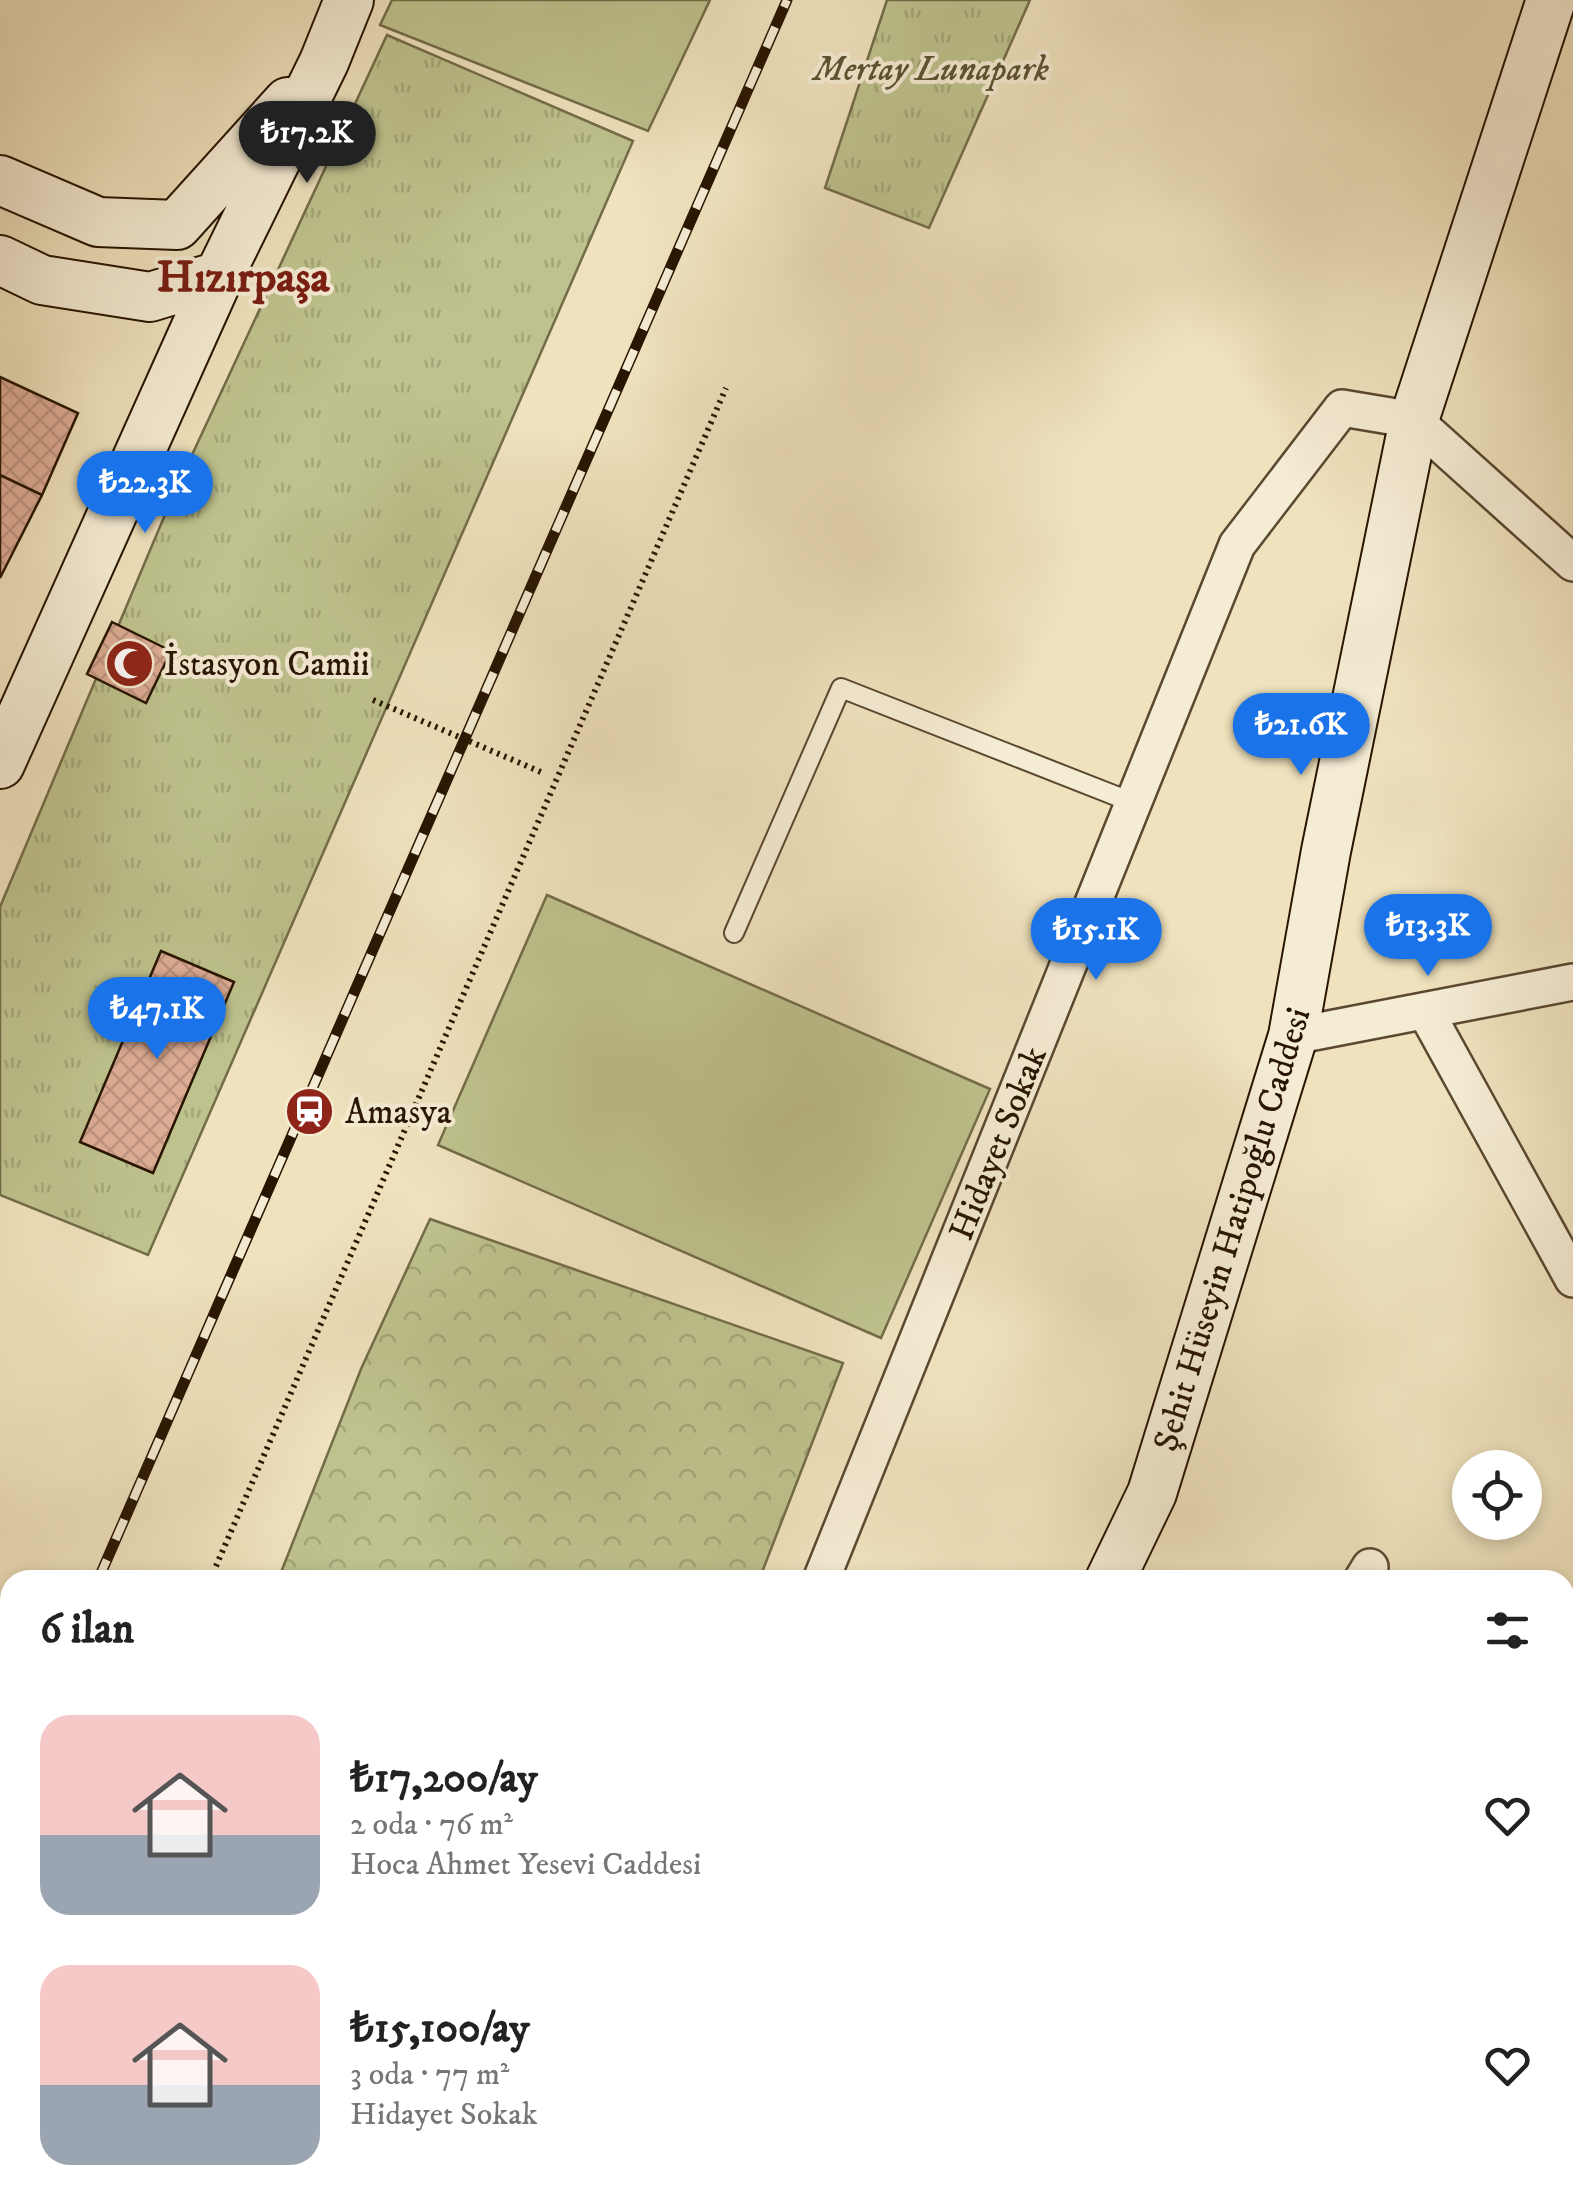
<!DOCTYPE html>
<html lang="tr">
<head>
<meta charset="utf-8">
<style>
	body { margin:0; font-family:"IM FELL DW Pica",serif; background:#f2f2f2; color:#222; height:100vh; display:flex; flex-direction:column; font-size:38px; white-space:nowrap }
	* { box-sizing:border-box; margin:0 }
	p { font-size:32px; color:#767676 }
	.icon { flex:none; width:55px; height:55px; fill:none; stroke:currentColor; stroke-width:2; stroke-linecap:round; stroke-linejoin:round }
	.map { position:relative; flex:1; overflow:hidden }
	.details { position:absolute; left:0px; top:1570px; width:1575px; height:640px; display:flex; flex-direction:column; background:#fff; border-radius:30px 30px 0 0; box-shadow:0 5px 15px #0003 }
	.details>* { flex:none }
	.buttons { position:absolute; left:1452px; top:1450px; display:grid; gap:20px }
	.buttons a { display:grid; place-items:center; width:90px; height:90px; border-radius:50%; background:#fff; box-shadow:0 5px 15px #0003; font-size:50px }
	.price { position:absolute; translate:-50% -85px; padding:0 22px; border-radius:35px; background:#1a73e8; color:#fff; font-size:32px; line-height:65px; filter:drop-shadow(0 2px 5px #0008) }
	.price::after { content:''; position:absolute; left:50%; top:60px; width:30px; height:22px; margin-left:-15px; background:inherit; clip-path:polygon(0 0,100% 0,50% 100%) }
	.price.selected { background:#222; color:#fff }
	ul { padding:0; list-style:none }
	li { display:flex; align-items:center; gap:30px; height:250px; padding:0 40px }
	li span { display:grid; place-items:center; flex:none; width:280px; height:200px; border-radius:30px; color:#555 }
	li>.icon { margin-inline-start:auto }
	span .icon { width:120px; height:120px; fill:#fffc; stroke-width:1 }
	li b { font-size:42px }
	h2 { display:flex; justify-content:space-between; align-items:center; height:120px; padding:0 40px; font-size:42px }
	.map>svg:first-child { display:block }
</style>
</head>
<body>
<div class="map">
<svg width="1573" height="2210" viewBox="0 0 1573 2210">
	<defs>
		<pattern id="forest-crowns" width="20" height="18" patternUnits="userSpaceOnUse" patternTransform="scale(2.5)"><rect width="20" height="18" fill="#bec28e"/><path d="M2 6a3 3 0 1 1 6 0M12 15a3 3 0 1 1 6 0" fill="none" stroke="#a3a679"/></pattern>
		<pattern id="park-tufts" width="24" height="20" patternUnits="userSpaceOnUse" patternTransform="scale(2.5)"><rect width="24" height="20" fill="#bec28e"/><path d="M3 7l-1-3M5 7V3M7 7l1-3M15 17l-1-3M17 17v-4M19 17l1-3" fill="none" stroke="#a3a679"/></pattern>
		<pattern id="building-cross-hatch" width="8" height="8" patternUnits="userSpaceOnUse" patternTransform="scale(2.5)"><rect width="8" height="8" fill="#ddac95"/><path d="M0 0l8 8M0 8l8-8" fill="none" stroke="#be937f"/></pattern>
	</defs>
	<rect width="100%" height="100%" fill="#efe2bd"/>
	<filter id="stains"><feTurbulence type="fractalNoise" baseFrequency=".002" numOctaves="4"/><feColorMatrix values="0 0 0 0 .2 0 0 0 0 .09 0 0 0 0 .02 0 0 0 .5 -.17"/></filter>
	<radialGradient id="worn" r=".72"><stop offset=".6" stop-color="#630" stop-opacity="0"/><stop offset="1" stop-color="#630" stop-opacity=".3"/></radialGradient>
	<path fill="#bec28e" stroke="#736c48" stroke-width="2.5" d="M392 0H710L648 131 380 25Z
		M547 895 990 1089 881 1338 438 1145Z
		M0 2188 10 2192V2200H26L47 2210H0Z"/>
	<path fill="url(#forest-crowns)" stroke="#736c48" stroke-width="2.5" d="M430 1219 843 1363 759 1580H278L361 1369Z"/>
	<path fill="url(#park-tufts)" stroke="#736c48" stroke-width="2.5" d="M887 0H1030L929 228 825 188Z
		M387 35 633 141 148 1255 0 1195V907L172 498Z"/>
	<path fill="url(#building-cross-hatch)" stroke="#281501" stroke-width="2.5" d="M0 377 78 413 42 495 0 475Z
		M0 475 42 495 0 578Z
		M112 622 171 651 146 703 87 674Z
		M161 951 234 982 153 1173 80 1142Z"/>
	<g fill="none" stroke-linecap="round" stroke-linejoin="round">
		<defs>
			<path id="lane" d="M734 933 841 688 1134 803"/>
			<path id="street" d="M1426 1012 1573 1279
				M1293 1036 1573 982
				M821 1580 1237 545 1342 408 1414 420 1573 563
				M1362 1580 1370 1567
				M1565 1660 1573 1649
				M0 2021 10 2000
				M0 2152 10 2156
				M101 2200 121 2210
				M468 2210 476 2200
				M1016 2210 1030 2200
				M1565 2210 1573 2195"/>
			<path id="secondary" d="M0 180 98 222 177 225 288 102
				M0 260 42 280 150 297 219 276
				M0 764 219 276 324 62 349 0
				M1110 1580 1152 1493 1293 1036 1326 851 1414 420 1551 0
				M712 2210 719 2200"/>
		</defs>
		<use href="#lane" stroke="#5a4830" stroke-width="22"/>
		<use href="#street" stroke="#5a4830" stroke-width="40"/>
		<use href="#secondary" stroke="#281501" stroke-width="52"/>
		<path stroke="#281501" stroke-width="6" stroke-dasharray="2.5 5" stroke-linecap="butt" d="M210 1580 726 388"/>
		<use href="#lane" stroke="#f5ecd4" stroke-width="18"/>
		<use href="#street" stroke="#f5ecd4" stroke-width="35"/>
		<use href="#secondary" stroke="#f5ecd4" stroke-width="48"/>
		<defs>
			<path id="rail" d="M98 1580 787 0
				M0 1804 10 1781"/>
		</defs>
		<use href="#rail" stroke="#281501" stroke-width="11"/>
		<use href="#rail" stroke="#f5ecd4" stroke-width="8" stroke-dasharray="22" stroke-linecap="butt"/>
		<path stroke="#281501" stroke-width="6" stroke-dasharray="2.5 5" stroke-linecap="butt" d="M373 700 541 772"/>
	</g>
	<defs>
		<symbol id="mosque-disc" viewBox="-11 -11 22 22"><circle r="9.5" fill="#8f2418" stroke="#f5ecd4"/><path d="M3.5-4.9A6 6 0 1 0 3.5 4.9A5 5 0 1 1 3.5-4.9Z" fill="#fff"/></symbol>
		<symbol id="station-disc" viewBox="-11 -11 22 22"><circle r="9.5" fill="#8f2418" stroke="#f5ecd4"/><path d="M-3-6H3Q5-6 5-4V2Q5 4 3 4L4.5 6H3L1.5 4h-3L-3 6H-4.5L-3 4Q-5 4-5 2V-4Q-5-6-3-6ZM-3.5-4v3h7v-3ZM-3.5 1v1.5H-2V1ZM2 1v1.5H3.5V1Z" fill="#fff"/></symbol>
	</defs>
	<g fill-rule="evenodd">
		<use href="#mosque-disc" x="102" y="636" width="55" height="55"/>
		<use href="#station-disc" x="282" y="1084" width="55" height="55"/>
	</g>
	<g text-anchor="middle" stroke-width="8" stroke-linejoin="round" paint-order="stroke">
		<g font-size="35" font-style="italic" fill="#5c5232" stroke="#f5ecd4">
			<text x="931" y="80">Mertay Lunapark</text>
		</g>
		<g font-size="35" fill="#281501" stroke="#f5ecd4" text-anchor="start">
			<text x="164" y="675">İstasyon Camii</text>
			<text x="345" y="1123">Amasya</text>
		</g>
		<g font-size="35" fill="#281501" stroke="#f5ecd4">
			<text transform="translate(997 1143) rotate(-68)" y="12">Hidayet Sokak</text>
			<text transform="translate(1231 1229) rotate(-73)" y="12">Şehit Hüseyin Hatipoğlu Caddesi</text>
		</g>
		<g font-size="45" font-weight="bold" fill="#7a1f14" stroke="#f5ecd4">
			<text x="243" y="291">Hızırpaşa</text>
		</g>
	</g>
	<rect width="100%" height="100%" filter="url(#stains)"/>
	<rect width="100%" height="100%" fill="url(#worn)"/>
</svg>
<div class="buttons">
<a><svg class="icon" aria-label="locate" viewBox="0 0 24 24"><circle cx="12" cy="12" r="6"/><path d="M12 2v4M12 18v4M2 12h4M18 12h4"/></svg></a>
</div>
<b class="price selected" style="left:307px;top:186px">₺17.2K</b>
<b class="price" style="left:145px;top:536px">₺22.3K</b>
<b class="price" style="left:1301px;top:778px">₺21.6K</b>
<b class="price" style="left:1428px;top:979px">₺13.3K</b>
<b class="price" style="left:1096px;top:983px">₺15.1K</b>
<b class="price" style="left:157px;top:1062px">₺47.1K</b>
<section class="details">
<h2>6 ilan<svg class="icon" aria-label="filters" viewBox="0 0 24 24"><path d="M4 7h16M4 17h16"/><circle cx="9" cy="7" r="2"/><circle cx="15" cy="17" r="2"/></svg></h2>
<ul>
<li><span style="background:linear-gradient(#f6c9c9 60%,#9aa5b1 0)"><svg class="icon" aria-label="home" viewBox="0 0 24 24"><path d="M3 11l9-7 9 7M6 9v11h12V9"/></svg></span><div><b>₺17,200/ay</b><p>2 oda · 76 m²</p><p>Hoca Ahmet Yesevi Caddesi</p></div><svg class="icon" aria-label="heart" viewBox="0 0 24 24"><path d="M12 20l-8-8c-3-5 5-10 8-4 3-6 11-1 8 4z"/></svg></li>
<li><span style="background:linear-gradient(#f6c9c9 60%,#9aa5b1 0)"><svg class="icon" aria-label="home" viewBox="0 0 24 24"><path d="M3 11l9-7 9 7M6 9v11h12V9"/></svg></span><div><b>₺15,100/ay</b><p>3 oda · 77 m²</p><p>Hidayet Sokak</p></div><svg class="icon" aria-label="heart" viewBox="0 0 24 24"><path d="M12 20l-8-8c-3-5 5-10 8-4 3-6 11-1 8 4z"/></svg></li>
</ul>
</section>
</div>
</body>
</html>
